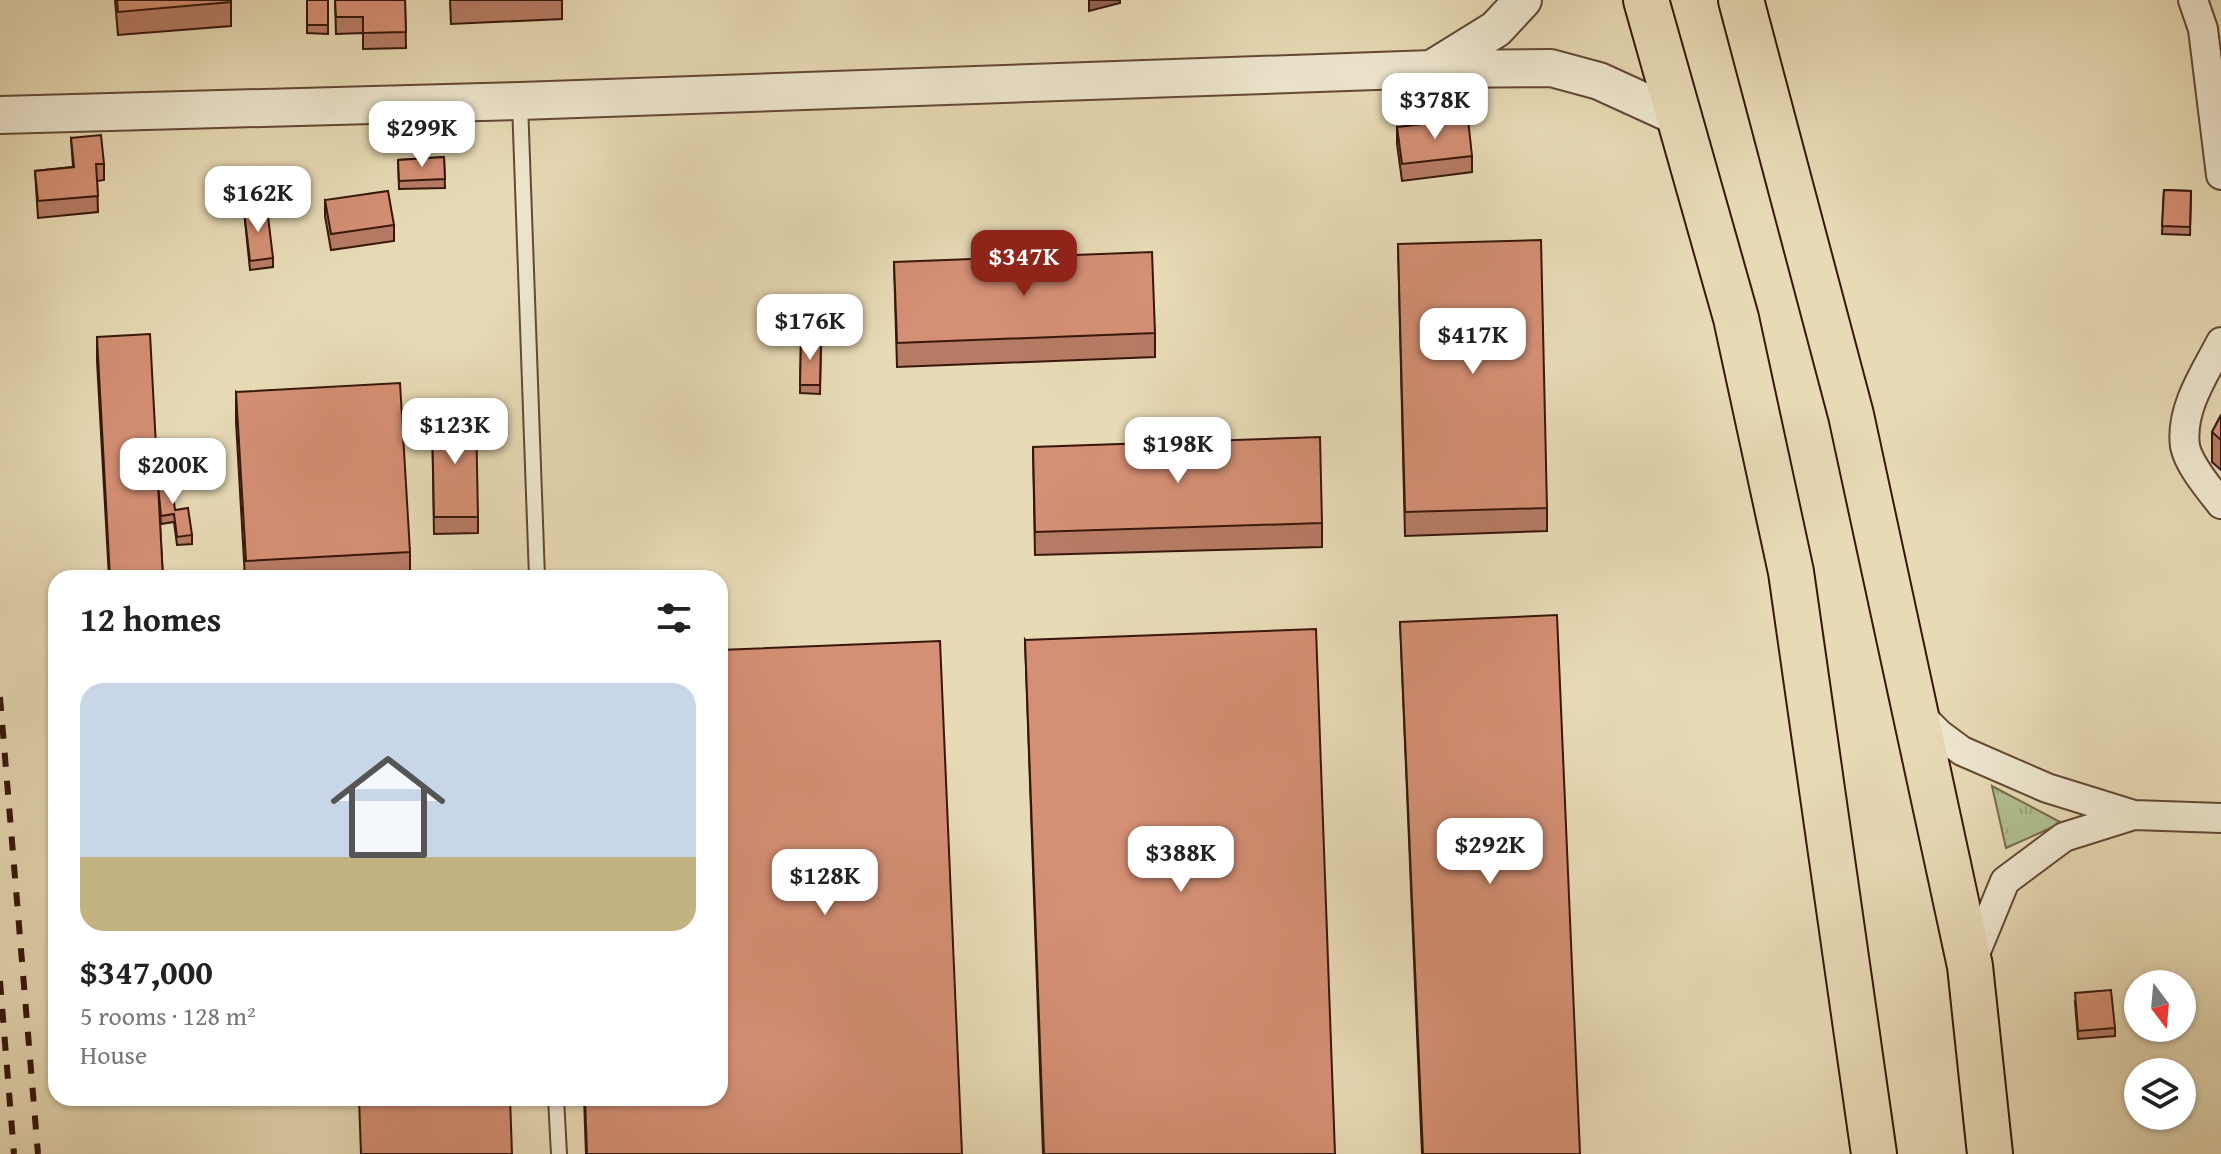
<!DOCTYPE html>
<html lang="en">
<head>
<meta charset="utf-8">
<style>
	body { margin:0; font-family:"Gentium Book Plus",serif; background:#f6f6f6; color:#222; height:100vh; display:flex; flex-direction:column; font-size:30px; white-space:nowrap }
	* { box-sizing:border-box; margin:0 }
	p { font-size:26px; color:#767676 }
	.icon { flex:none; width:44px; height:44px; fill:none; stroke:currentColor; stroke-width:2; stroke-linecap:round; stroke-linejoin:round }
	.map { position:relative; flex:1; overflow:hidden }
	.panel { position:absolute; left:48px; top:570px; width:680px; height:536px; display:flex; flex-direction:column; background:#fff; border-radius:24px; box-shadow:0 2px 6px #0004 }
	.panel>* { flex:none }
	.needle { width:52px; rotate:164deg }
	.buttons { position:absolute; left:2124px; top:970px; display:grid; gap:16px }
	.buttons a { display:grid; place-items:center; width:72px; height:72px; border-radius:50%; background:#fff; box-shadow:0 2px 6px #0004; font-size:40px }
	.price { position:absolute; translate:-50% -68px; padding:0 18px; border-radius:16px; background:#fff; color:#222; font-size:26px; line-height:52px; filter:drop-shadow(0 2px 4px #0008) }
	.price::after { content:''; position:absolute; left:50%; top:48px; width:24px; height:18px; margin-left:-12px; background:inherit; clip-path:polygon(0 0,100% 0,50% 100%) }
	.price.current { background:#8f2418; color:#fff }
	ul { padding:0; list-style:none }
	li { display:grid; align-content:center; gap:16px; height:424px; padding:0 32px }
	li span { display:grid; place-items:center; height:248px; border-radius:24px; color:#555 }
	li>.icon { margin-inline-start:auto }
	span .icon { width:144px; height:144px; fill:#fffc; stroke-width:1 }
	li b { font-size:34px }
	h2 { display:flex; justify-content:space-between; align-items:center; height:96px; padding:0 32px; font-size:34px }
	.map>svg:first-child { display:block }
</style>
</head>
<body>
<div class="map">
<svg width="2221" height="1154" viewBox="0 0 2221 1154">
	<defs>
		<pattern id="grass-tufts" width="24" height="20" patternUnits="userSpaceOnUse" patternTransform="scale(2)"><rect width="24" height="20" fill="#b2c090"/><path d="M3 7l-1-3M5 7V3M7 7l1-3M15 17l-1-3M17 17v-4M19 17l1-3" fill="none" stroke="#9aa47b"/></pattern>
	</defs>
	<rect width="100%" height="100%" fill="#e7dab5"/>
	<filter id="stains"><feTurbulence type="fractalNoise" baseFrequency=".0025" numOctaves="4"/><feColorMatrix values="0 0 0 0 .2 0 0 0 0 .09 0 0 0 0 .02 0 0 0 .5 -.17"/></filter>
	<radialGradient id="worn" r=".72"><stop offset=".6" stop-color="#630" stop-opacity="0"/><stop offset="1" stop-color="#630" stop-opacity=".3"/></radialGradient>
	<path fill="url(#grass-tufts)" stroke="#756c4d" stroke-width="2" d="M1992 786 2062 823 2006 848Z"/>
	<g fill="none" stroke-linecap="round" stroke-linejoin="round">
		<defs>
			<path id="service" d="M520 103 537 578
				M556 1098 559 1154"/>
			<path id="minor" d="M2193 0 2203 29 2221 175
				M2221 342C2205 373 2180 409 2185 446 2188 464 2210 490 2221 504
				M1915 710 1939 734 1962 751 2047 788 2134 815 2221 818
				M1970 966 2005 881 2064 837 2134 815"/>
			<path id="tertiary" d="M1433 68 1496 29 1523 0
				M0 115 520 101 1432 69 1551 68 1599 81 1680 118"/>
			<path id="trunk" d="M1646 0 1736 318 1791 572 1874 1154
				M1741 0 1851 415 1970 966 1990 1154"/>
		</defs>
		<use href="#service" stroke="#644835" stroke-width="18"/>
		<use href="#minor" stroke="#644835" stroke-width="32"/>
		<use href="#tertiary" stroke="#644835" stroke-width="40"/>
		<use href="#trunk" stroke="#38170a" stroke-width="48"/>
		<use href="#service" stroke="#efe7cf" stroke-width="14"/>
		<use href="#minor" stroke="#efe7cf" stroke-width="28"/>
		<use href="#tertiary" stroke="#efe7cf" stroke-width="36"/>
		<use href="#trunk" stroke="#e7dab5" stroke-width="44"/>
		<path stroke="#38170a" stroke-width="6" stroke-dasharray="14 14" stroke-linecap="butt" d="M0 697 38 1154
			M0 981 14 1154"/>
	</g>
	<path fill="#b67b64" stroke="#38170a" stroke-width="2" d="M115 0H231V26L118 35Z
		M307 0H328V34L307 33Z
		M335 0H405L406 48 363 49V33L336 34Z
		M450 0H562V19L451 24Z
		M1397 127 1472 156V172L1402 181 1397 144Z
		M71 138 104 164V180L97 181 98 212 38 218 35 171 73 167Z
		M444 157 445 188 399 189 398 160Z
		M2164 190 2191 191 2190 235 2162 234Z
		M325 200 394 225V241L331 250 325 216Z
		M244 211 273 258V267L250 270Z
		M1398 244 1547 508V531L1405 536Z
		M894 262 1155 333V357L897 367Z
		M97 337 157 474 175 510 192 535V544L177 545 174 522 161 524 159 506 163 578H109L97 361Z
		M801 338H821L820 394 800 393Z
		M236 392 410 552V578H245L236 422Z
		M432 415 478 517V533L434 534Z
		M2221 415V470L2212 462V432Z
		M1033 447 1322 523V547L1035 555Z
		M1400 622 1580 1154H1422Z
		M1025 640 1335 1154H1043Z
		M2075 1002 2115 1028V1036L2078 1039Z
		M584 1098H720L962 1154H586Z"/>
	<path fill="#946451" stroke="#38170a" stroke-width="2" d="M1089 0H1120V3L1089 11Z"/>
	<path fill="#d48f74" stroke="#38170a" stroke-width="2" d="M117 0H231V2L118 12Z
		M307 0H328V25H307Z
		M335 0H405L406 32 363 33V17H336Z
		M1468 119 1472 156 1402 164 1397 127Z
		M101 135 104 164H96L98 196 38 201 35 171 74 167 71 138Z
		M444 157 445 179 399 181 398 160Z
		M2164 190 2191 191 2190 227 2162 226Z
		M388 191 394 225 331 234 325 200Z
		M267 208 273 258 250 261 244 211Z
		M1541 240 1547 508 1405 512 1398 244Z
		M1152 252 1155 333 897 343 894 262Z
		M150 334 163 578H110L97 337Z
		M801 338H821L820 385H800Z
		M400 383 410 552 246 561 236 392Z
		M476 414 478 517H434L432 415Z
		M2221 415V440L2212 432Z
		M1320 437 1322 523 1035 532 1033 447Z
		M170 473 175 510 188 508 192 535 177 537 174 514 161 516 157 474Z
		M1557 615 1580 1154H1423L1400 622Z
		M1316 629 1335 1154H1044L1025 640Z
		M940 641 962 1154H587L585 1098H720V650Z
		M2111 990 2115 1028 2078 1031 2075 993Z
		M359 1098H510L512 1154H361Z"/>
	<rect width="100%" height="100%" filter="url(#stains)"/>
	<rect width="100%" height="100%" fill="url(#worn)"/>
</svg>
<div class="buttons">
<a><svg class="needle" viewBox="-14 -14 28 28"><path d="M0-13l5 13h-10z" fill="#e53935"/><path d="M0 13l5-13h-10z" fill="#767676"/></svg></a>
<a><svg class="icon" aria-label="layers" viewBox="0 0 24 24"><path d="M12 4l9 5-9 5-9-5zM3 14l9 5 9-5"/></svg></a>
</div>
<b class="price" style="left:1435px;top:141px">$378K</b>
<b class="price" style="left:422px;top:169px">$299K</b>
<b class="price" style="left:258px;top:234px">$162K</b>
<b class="price current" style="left:1024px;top:298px">$347K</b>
<b class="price" style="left:810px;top:362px">$176K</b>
<b class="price" style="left:1473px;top:376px">$417K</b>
<b class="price" style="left:455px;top:466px">$123K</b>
<b class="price" style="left:1178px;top:485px">$198K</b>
<b class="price" style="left:173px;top:506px">$200K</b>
<b class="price" style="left:1490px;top:886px">$292K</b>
<b class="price" style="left:1181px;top:894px">$388K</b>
<b class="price" style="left:825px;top:917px">$128K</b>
<section class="panel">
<h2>12 homes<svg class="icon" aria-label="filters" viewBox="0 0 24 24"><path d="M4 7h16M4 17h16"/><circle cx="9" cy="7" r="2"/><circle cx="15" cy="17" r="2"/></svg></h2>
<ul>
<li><span style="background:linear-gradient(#c9d6e8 70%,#c2b280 0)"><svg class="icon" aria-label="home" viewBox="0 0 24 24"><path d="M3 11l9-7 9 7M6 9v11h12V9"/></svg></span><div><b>$347,000</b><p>5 rooms · 128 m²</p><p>House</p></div></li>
</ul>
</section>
</div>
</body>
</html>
